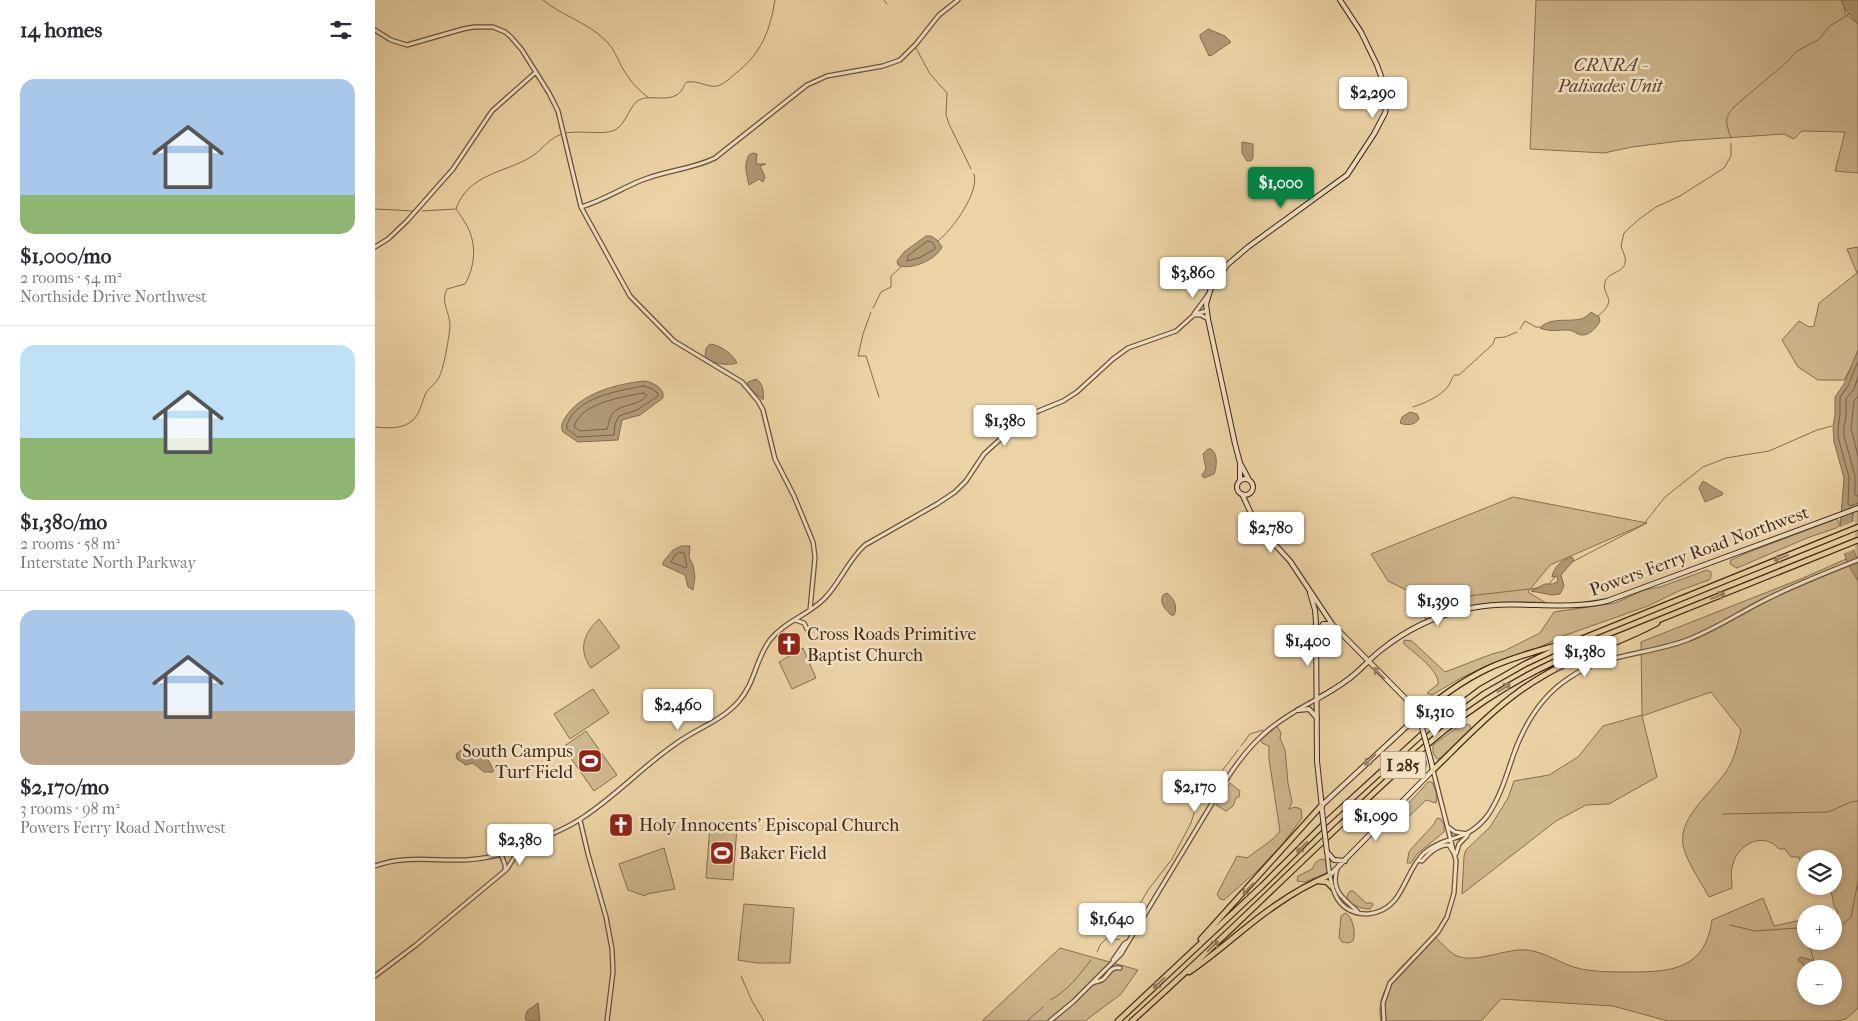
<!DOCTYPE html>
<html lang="en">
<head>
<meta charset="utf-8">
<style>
	body { margin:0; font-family:"IM FELL French Canon",serif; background:#f7f7f7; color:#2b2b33; height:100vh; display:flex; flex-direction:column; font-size:19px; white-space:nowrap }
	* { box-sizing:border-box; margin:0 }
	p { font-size:16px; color:#7c7c81 }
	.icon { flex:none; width:28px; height:28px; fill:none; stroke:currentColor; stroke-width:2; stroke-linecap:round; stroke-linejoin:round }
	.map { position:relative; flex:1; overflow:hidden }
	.sheet { display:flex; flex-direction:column; background:#fff; width:375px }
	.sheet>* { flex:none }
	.controls { position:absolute; left:1422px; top:850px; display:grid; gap:10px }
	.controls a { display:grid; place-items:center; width:45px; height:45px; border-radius:50%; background:#fff; box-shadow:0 2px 8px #0003; font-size:25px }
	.price { position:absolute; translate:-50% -42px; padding:0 11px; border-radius:5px; background:#fff; color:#222; font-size:16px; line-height:32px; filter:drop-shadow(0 1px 2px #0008) }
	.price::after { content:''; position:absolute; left:50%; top:30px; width:15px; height:11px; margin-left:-8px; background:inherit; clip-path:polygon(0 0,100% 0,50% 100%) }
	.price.current { background:#0b8043; color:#fff }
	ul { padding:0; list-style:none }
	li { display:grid; align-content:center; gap:10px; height:265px; padding:0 20px }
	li+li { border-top:1px solid #e1e1e2 }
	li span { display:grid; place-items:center; height:155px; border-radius:15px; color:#555 }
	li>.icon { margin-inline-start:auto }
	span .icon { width:90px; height:90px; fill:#fffc; stroke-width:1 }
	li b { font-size:21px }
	h2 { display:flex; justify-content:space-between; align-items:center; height:60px; padding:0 20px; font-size:21px }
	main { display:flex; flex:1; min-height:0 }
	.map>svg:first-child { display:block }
</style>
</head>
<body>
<main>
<section class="sheet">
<h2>14 homes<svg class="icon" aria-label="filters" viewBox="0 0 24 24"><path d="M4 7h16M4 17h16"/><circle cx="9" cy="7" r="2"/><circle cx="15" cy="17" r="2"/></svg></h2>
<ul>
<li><span style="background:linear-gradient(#a9c7e8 75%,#8fb573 0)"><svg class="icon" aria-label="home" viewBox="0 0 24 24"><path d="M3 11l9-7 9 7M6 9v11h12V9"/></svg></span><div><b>$1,000/mo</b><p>2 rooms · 54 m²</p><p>Northside Drive Northwest</p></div></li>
<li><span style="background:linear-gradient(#bfe0f5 60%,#8fb573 0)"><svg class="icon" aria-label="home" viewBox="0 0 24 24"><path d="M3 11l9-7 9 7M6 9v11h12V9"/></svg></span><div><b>$1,380/mo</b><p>2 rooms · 58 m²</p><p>Interstate North Parkway</p></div></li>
<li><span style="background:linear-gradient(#a9c7e8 65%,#b9a48a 0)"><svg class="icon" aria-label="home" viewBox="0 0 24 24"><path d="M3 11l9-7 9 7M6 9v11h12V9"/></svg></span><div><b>$2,170/mo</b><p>3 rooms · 98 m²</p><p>Powers Ferry Road Northwest</p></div></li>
</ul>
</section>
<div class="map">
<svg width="1483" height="1021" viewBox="0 0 1483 1021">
	<rect width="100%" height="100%" fill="#ecd3a5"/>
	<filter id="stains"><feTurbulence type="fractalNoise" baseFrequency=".004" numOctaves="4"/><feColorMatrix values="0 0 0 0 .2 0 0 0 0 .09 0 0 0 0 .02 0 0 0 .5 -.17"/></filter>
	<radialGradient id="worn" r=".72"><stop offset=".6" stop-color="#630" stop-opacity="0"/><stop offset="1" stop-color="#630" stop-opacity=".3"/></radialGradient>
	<path fill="#ceb68d" stroke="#866f52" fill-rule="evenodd" d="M1161 0H1468L1470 14 1483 24V173L1460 171 1470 132 1427 131 1419 139 1409 134 1305 141 1257 147 1229 153 1155 149Z
		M1483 247V354L1469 380H1443L1423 367 1407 340 1424 321 1434 327 1439 326 1444 303 1482 273 1472 249Z
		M1138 497 1272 523 1175 565 1153 592 1171 603C1129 600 1090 602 1051 620L1050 618V599L1013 581 996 554Z
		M1483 506V1008L1471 1019 1462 1021H1293L1238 1006 1126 999 1106 1021H1006C998 985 1036 957 1060 937 1067 943 1073 951 1080 955 1099 965 1130 948 1152 950 1171 952 1187 965 1206 969 1222 972 1239 972 1255 972 1298 972 1330 969 1337 920L1388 898 1399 926 1431 919V941H1459V914H1455L1463 912 1459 906 1455 886H1459V859H1431L1430 875 1424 857H1416L1410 849H1404C1389 831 1363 844 1358 864 1355 871 1357 880 1357 888L1334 897C1327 884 1310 859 1308 845 1303 815 1340 791 1354 767 1360 756 1363 743 1366 730L1336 692 1267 716 1282 777 1234 804 1211 805 1181 821 1087 894 1089 856 1091 850 1115 827 1133 798 1139 781 1174 775 1203 757 1228 726 1267 715 1266 642 1428 578 1471 559 1474 567C1476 563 1477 558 1478 554 1479 541 1472 515 1483 506ZM1431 969H1459V996H1431Z
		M1461 519 1464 521V526L1461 528 1432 538 1362 568 1355 564 1356 560 1369 554Z
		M1332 570 1336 572V577L1334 580 1306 590 1273 606 1188 636 1163 648 1118 663 1086 678 1057 695 1052 693 1063 684C1065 671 1038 652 1029 644V640L1037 641 1070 672 1117 654 1129 651 1165 633 1179 612 1240 603 1269 590 1285 587Z
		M224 619 244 646V648L216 668C203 650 208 634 224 619Z
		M428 648 441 678 417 689 404 662Z
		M218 689 234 713 195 739 179 714Z
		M1087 724 1095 725 1096 730 1068 757 1062 759 1058 753V745Z
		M902 726 906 733 905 738 910 750 913 783 917 802 914 809 920 807 926 809 927 818 907 845 884 869 849 900 845 899 842 894 862 856 872 858C883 849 898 841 905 831L894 759V746L887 743 886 740Z
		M211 731 242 775 219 791 188 747Z
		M1045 758 1051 760C1053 768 1048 777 1039 779L1035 777C1034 768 1039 764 1045 758Z
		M1053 782H1057C1060 789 1063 795 1061 803L1051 800 1020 830 1014 825Z
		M855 783 865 791 864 797 861 798 858 806 851 811 841 805Z
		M1062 818 1066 819 1069 825V832L1042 854 1036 863H1032L1034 852 1037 848 1059 824Z
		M335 825 362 827 358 880 331 878Z
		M289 848 300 889 272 894 270 896 253 890 244 864Z
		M946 859 950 860 952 872 950 874 930 882 922 881 923 876 937 869 941 862Z
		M975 891H978L991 903H997L998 905 995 909C986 909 980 906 973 901L972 896Z
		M369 904 419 908 415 963H381L363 960Z
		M970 913C978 916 981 933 978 941L973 943 967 942 964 938 966 916Z
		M685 948 763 970 746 994 710 1021H607Z"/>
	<path fill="#b19975" stroke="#836c50" d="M1466 0H1483V24L1471 11Z
		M833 29 850 36 856 42 837 55 834 56 825 37V35Z
		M867 142 878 144V158L876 161H872L867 153Z
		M378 153 382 154 381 164H391L385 166 390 177 388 182 384 179 374 185C372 175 368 166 374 155Z
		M551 236H556L562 240 567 247C561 260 535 271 523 265L522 261 529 252Z
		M1216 312 1224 317 1225 321C1221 329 1212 338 1203 334 1199 332 1197 330 1192 330 1182 330 1174 332 1165 328 1175 317 1192 322 1206 319 1210 318 1213 315 1216 312Z
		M335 344C345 345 358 354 362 363 354 366 336 364 330 357L331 348Z
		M1483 350V506L1479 509 1477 518V546L1483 561V581L1475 568 1468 551 1465 528 1469 478 1459 442 1458 426 1460 415V397L1469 384Z
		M381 379C388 383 389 392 388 400L372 386 373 382Z
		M269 381C277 382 285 386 288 393V398L265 415 247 420 243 440 203 442 188 432C185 426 187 423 190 418 205 393 242 384 269 381Z
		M1035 412 1042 414 1044 419C1040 425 1032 426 1025 423L1027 417Z
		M833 449H836C843 454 842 466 839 474L829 478 827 475 831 469 828 454Z
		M1328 481 1348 493 1347 495 1330 502 1324 488Z
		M306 546H315L314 557 318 565 320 577 318 590 313 587 310 575 288 565V562L298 550Z
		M1197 557 1199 560 1186 575 1189 586 1185 594 1177 595 1156 591 1170 584H1178L1183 581 1182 576 1177 577C1179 566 1187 560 1197 557Z
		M792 593C799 598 803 607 799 615H796C790 609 784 603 788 595Z
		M92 745H94L113 760 119 770 118 772H109L98 763 91 765 82 759 81 754Z
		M1426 957 1443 962 1452 969 1431 970 1427 963 1423 961 1424 958Z
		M163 1003 165 1021H152L150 1018 152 1011Z"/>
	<path fill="#ecd3a5" d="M1480 521V549L1467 554 1463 528Z"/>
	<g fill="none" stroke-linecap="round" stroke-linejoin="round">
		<path stroke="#786046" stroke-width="1" d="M553 241 557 242 560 247V249L544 258 532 261 533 256Z
			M1483 361 1473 386 1465 397V415L1463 427V437L1474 477 1473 504 1475 506 1483 503
			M1483 377 1479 389 1471 399V416L1469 427V436L1480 476V494L1483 497
			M268 386 275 388 283 393V396L262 410 244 416 240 424 239 435 203 437 192 429C191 424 193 423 195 418 209 396 243 391 268 386Z
			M268 393 272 395C264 407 245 403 237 414 234 419 234 425 232 429L205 431 199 427C205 403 247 397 268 393Z
			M1483 396 1479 401 1476 428 1483 456
			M305 552 309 553 312 566 311 568 296 562 300 555Z"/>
		<path stroke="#836c50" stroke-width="1" d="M168 0C187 16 212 22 230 40 239 48 242 58 248 69 255 81 263 90 274 98
			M509 0 512 4
			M541 48 555 74 572 93 571 115 574 124 596 169
			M1356 138C1351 123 1348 119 1360 106L1412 62 1422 51 1443 40 1455 26 1474 14
			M0 209 38 211
			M47 211 80 209
			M563 241C577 230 605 192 599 174
			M498 308 506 292 516 287V276L526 267
			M496 312 488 334 483 356H491L504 397
			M1223 316C1245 298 1226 297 1230 282 1234 270 1253 274 1250 257 1249 253 1247 250 1246 246L1249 233 1263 220 1281 207 1305 196 1349 168 1356 156V143
			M1145 329 1150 321 1161 327H1165
			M1038 407C1050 403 1067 396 1074 385 1077 380 1076 378 1080 375H1084L1118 344 1120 338 1130 337 1142 332
			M0 427C11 428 25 429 34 423 45 417 46 403 51 393 54 387 60 385 63 379 69 370 74 337 75 326 75 312 65 302 72 289L90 284C100 267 102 244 92 226 89 220 85 215 81 209 93 174 129 173 156 157 167 150 174 138 187 134 202 129 227 136 240 130 252 124 255 102 266 99 278 95 297 103 306 91 309 88 308 85 312 82 323 80 334 88 342 86 350 84 355 78 361 73 386 54 395 31 400 0
			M1197 562 1268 525 1290 497 1328 467 1351 458 1394 451 1442 430 1457 426
			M1174 584 1181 576
			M1055 611 1093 596 1163 588
			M866 746 875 734 888 730
			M847 771 863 750
			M1348 814 1453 812 1476 802 1483 801
			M1355 925 1380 931 1423 928 1431 931
			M1459 929H1462L1476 917 1483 881
			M747 935 773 890 797 859 816 823 821 807 841 781
			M1433 941 1439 961
			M722 952 725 945 733 937 745 940
			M366 976 377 1001 389 1021
			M675 1000C692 992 705 974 716 960
			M652 1021 668 1007"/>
		<defs>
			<path id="tertiary" d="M0 30 16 40 32 45 88 29 99 27H118L130 32 136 37 147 50 174 93 183 111 206 207 255 296 299 341 367 382 383 401 388 410 400 459 419 496 438 542 440 557 435 610
				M206 207C230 200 248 187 270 179 293 170 318 169 340 158L432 85 452 76 508 66 525 60 541 44 564 15 583 0
				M0 247 13 239 32 221 78 169 117 111 161 72
				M819 314 833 295
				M819 315H826L833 319
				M420 620 429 623 433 631
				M205 820 213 854 231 917 237 949 238 972 232 1021
				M1073 827 1080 832 1093 834
				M952 853C955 880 956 914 993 914 1003 913 1012 909 1019 901 1031 887 1035 866 1049 853 1072 834 1092 843 1113 815 1125 797 1131 777 1138 756 1149 725 1166 696 1194 678 1230 653 1272 655 1312 640 1338 630 1361 615 1386 602 1417 586 1450 573 1483 560
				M126 854 130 865V870
				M1081 854 1084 844 1092 836
				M1043 860 1047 861C1054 853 1063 844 1074 845L1078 852
				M0 866C27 855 61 861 90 860 111 859 133 853 152 845 170 837 191 829 207 818 240 797 267 767 299 745 320 729 347 721 364 701 380 683 381 658 395 640 409 622 433 615 449 599 465 583 473 560 490 545L562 504 580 492 591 481 609 454 644 422 661 412 688 401 702 392 738 359 753 348 801 331 820 314 831 311
				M962 869C955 892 970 899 983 912
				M738 960 749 944 752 942
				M0 976 41 945 132 869 145 848
				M718 983C719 982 725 981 727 980 734 975 735 966 745 968
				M675 1021 698 1002 746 954 853 777C879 737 901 721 942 699
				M1009 1021 1008 1003 1015 983 1063 932 1072 917 1079 893 1081 861 1058 770"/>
			<path id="secondary" d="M862 487a8 8 0 1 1 16 0a8 8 0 1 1-16 0Z
				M874 480 865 463 860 444 833 319 831 304 836 288 852 265 873 247 972 175 999 134 1010 113 1012 101 1011 90 1002 65 986 32 965 0
				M865 481V465
				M867 494 881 524 915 561 957 624 1041 709 1045 720
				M935 593 940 610 941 623 942 761 947 808
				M943 633 948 624H957
				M942 699C956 691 969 684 981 673 989 666 997 657 1006 650 1031 630 1060 616 1091 609 1138 598 1185 612 1232 601L1483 508
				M923 710 934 709 942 718
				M946 806 1044 715
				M952 852 959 860 970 861
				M955 875 1058 770 1056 761"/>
			<path id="motorway" d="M1037 706 1043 708H1051
				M1044 715C1065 697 1087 681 1112 669 1137 657 1166 650 1193 642
				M1058 770C1092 737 1127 699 1168 676 1204 654 1246 643 1282 623
				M944 881 952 882 957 887
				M826 939 946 806
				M814 972C844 952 870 926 901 905 918 893 936 883 955 875
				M743 1021 887 886 949 824 1054 728 1106 689 1150 664 1184 648 1483 527
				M757 1021C828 958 895 891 964 826 1033 760 1090 703 1179 662L1483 540"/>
		</defs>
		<use href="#tertiary" stroke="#6a533b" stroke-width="5.5"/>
		<use href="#secondary" stroke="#3e2818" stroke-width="6"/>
		<use href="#motorway" stroke="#3e2818" stroke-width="7"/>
		<use href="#tertiary" stroke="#f3e2c4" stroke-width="3"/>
		<use href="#secondary" stroke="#f3e2c4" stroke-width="4"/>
		<use href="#motorway" stroke="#ecd3a5" stroke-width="4.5"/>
		<defs>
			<path id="secondary-bridge" d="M1045 720 1056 761
				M947 811 952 852"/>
		</defs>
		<use href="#secondary-bridge" stroke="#3e2818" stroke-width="6" stroke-linecap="butt"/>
		<use href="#secondary-bridge" stroke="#f3e2c4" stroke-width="4"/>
	</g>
	<defs><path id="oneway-shaft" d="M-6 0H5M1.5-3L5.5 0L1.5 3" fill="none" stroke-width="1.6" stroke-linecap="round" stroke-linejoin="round" transform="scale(1.25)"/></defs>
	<g stroke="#957e5e">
		<use href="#oneway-shaft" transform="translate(1406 558) rotate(158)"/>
		<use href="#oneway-shaft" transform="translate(1343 596) rotate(-22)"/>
		<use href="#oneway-shaft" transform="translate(1129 688) rotate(-31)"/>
		<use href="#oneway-shaft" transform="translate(927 847) rotate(135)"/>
		<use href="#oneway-shaft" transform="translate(873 889) rotate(132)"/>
		<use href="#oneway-shaft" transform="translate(838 946) rotate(-44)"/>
		<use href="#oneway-shaft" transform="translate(784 983) rotate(136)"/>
	</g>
	<g stroke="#98856e">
		<use href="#oneway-shaft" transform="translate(1004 673) rotate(-134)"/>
		<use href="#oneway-shaft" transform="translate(995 760) rotate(136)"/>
	</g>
	<defs>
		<symbol id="church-square" viewBox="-11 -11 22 22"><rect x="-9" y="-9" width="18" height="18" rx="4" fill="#8f2418" stroke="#f3e2c4"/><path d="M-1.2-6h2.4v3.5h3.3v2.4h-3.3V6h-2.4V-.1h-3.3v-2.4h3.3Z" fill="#fff"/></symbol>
		<symbol id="stadium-square" viewBox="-11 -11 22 22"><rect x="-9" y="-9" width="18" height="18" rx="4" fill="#8f2418" stroke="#f3e2c4"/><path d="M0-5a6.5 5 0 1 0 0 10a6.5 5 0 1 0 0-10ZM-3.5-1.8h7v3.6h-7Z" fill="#fff"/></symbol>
	</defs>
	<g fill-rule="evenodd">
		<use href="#church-square" x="400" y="630" width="28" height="28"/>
		<use href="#stadium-square" x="201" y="747" width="28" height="28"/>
		<use href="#church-square" x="232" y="811" width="28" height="28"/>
		<use href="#stadium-square" x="333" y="839" width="28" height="28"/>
	</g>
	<g text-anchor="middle" stroke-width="5" stroke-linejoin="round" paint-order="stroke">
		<rect fill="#f3e2c4" stroke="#74604c" stroke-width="1" x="1005.5" y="751.5" width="45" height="27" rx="4"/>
		<g font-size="16" font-weight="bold" fill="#3e2818">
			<text x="1028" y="771">I 285</text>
		</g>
		<g font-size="18" font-style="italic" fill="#5b442f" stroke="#f3e2c4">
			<text x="1235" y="71">CRNRA -<tspan x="1235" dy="21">Palisades Unit</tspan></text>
		</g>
		<g font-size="18" fill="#3e2818" stroke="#f3e2c4">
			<text transform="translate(1324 551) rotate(-20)" y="6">Powers Ferry Road Northwest</text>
		</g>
		<g font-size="18" fill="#3e2818" stroke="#f3e2c4" text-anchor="start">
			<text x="432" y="640">Cross Roads Primitive<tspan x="432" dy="21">Baptist Church</tspan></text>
			<text x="198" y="757" text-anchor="end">South Campus<tspan x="198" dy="21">Turf Field</tspan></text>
			<text x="264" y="831">Holy Innocents' Episcopal Church</text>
			<text x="364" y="859">Baker Field</text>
		</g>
	</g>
	<rect width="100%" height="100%" filter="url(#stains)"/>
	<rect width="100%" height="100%" fill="url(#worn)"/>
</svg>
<div class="controls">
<a><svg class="icon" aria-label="layers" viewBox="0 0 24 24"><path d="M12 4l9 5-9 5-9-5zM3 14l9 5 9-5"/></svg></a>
<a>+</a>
<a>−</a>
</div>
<b class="price" style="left:998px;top:119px">$2,290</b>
<b class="price current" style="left:906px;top:209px">$1,000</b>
<b class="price" style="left:818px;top:299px">$3,860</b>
<b class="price" style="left:630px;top:447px">$1,380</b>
<b class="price" style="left:896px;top:554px">$2,780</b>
<b class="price" style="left:1063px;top:627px">$1,390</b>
<b class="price" style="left:933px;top:667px">$1,400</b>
<b class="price" style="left:1210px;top:678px">$1,380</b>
<b class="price" style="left:303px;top:731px">$2,460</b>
<b class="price" style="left:1060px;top:738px">$1,310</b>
<b class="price" style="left:820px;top:813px">$2,170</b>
<b class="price" style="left:1001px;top:842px">$1,090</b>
<b class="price" style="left:145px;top:866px">$2,380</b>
<b class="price" style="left:737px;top:945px">$1,640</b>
</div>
</main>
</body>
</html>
